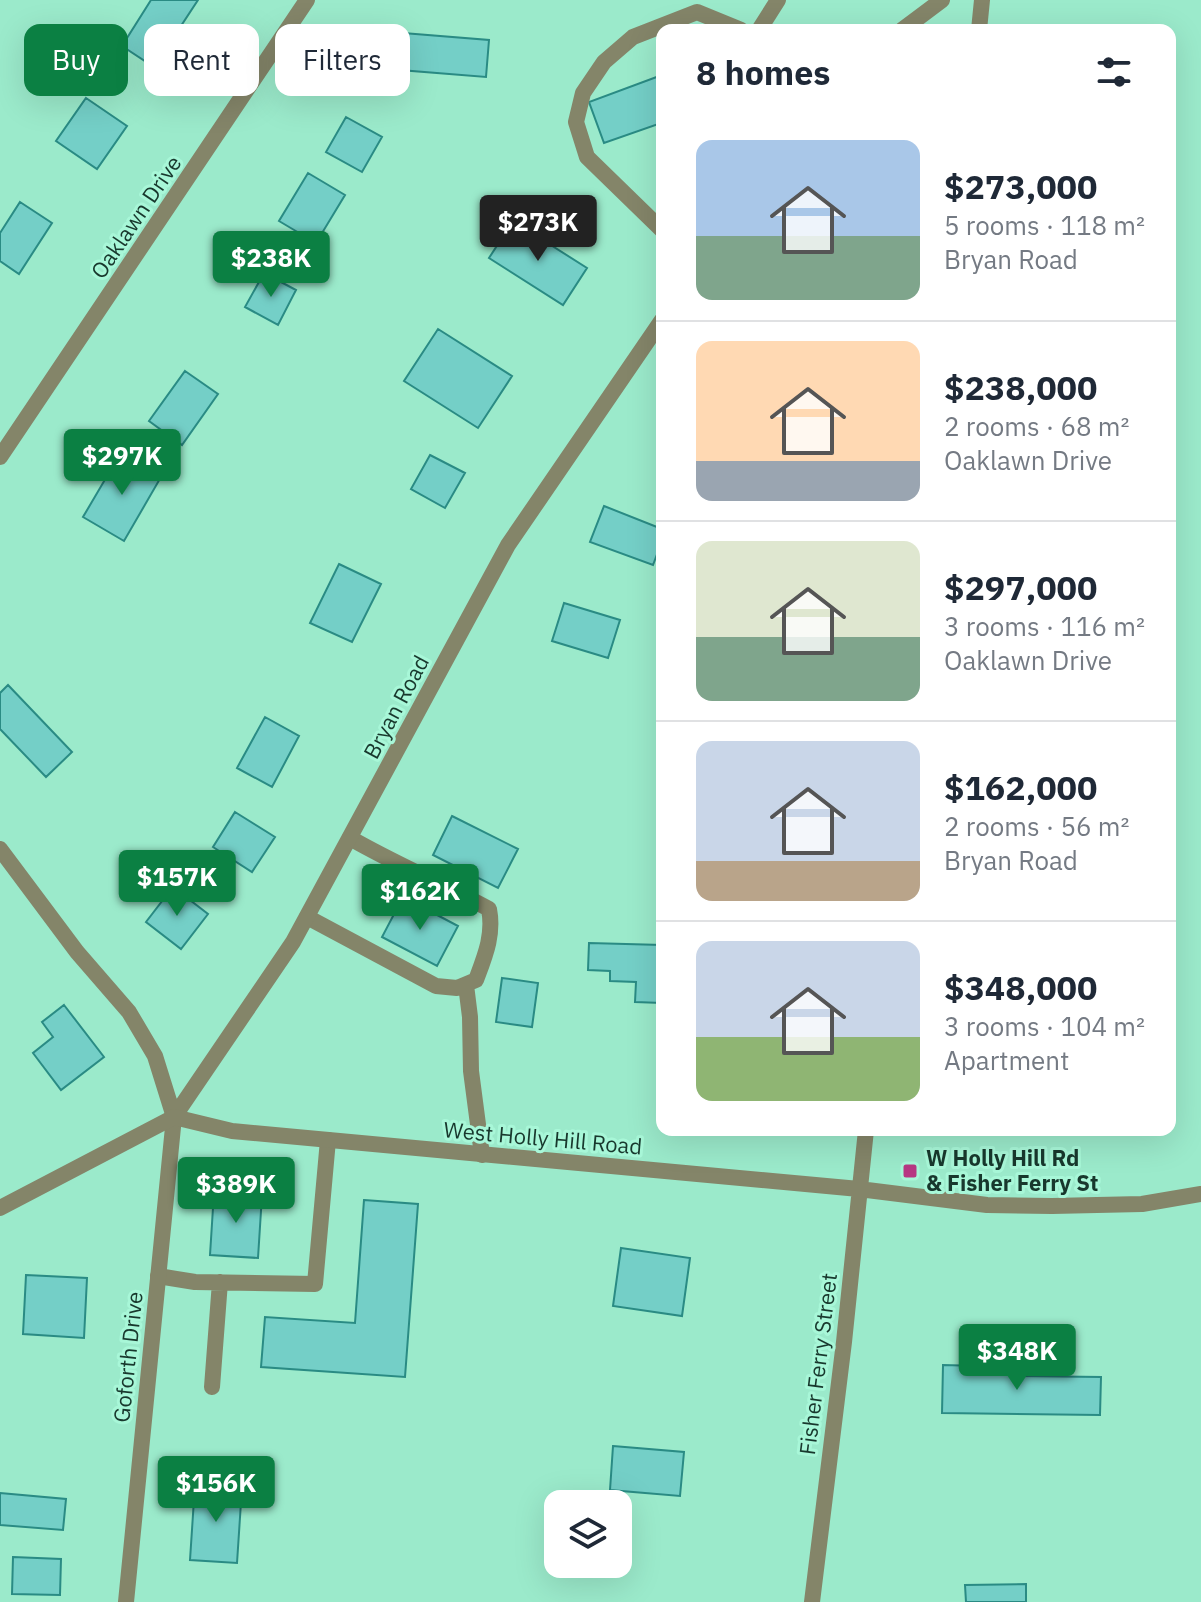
<!DOCTYPE html>
<html lang="en">
<head>
<meta charset="utf-8">
<style>
	body { margin:0; font-family:"IBM Plex Sans",sans-serif; background:#f2f2f3; color:#1f2937; height:100vh; display:flex; flex-direction:column; font-size:30px; white-space:nowrap }
	* { box-sizing:border-box; margin:0 }
	p { font-size:26px; color:#747a83 }
	.icon { flex:none; width:44px; height:44px; fill:none; stroke:currentColor; stroke-width:2; stroke-linecap:round; stroke-linejoin:round }
	.map { position:relative; flex:1; overflow:hidden }
	.sheet { position:absolute; left:656px; top:24px; width:520px; height:1112px; display:flex; flex-direction:column; background:#fff; border-radius:16px; box-shadow:0 8px 32px #0002 }
	.sheet>* { flex:none }
	.guide { position:absolute; left:24px; top:24px; width:512px; height:72px; display:flex; gap:16px }
	.tools { position:absolute; left:544px; top:1490px; display:grid; gap:16px }
	.tools a { display:grid; place-items:center; width:88px; height:88px; border-radius:16px; background:#fff; box-shadow:0 8px 32px #0002; font-size:40px }
	.price { position:absolute; translate:-50% -68px; padding:0 18px; border-radius:8px; background:#0b8043; color:#fff; font-size:26px; line-height:52px; filter:drop-shadow(0 2px 4px #0008) }
	.price::after { content:''; position:absolute; left:50%; top:48px; width:24px; height:18px; margin-left:-12px; background:inherit; clip-path:polygon(0 0,100% 0,50% 100%) }
	.price.selected { background:#222; color:#fff }
	ul { padding:0; list-style:none }
	li { display:flex; align-items:center; gap:24px; height:200px; padding:0 40px }
	li+li { border-top:2px solid #e0e1e3 }
	li span { display:grid; place-items:center; flex:none; width:224px; height:160px; border-radius:16px; color:#555 }
	li>.icon { margin-inline-start:auto }
	span .icon { width:96px; height:96px; fill:#fffc; stroke-width:1 }
	li b { font-size:34px }
	h2 { display:flex; justify-content:space-between; align-items:center; height:96px; padding:0 40px; font-size:34px }
	.chip { padding:0 28px; border-radius:16px; background:#fff; box-shadow:0 8px 32px #0002; font-size:28px; line-height:72px }
	.chip.selected { background:#0b8043; color:#fff }
	.map>svg:first-child { display:block }
</style>
</head>
<body>
<div class="map">
<svg width="1201" height="1602" viewBox="0 0 1201 1602">
	<rect width="100%" height="100%" fill="#9beacb"/>
	<path fill="#74cfc7" stroke="#2a8b84" stroke-width="2" d="M151 0H198L154 67 122 46Z
		M403 33 489 40 486 77 400 70Z
		M662 75V127L661 123 604 143 589 102Z
		M86 98 127 126 97 169 56 141Z
		M346 117 382 137 362 172 326 152Z
		M308 173 345 195 316 243 279 221Z
		M20 202 52 223 19 274 0 261V233Z
		M513 221 587 268 563 305 489 258Z
		M264 273 296 290 278 325 245 307Z
		M438 329 512 376 478 428 404 381Z
		M185 371 218 394 182 445 149 421Z
		M120 454 161 477 124 541 83 517Z
		M430 455 465 473 445 508 411 489Z
		M604 506 662 529V541L653 565 590 542Z
		M339 564 381 584 352 642 310 623Z
		M564 603 620 620 608 658 552 641Z
		M8 685 72 752 46 777 0 729V693Z
		M265 717 299 736 272 787 237 768Z
		M235 812 275 837 252 872 213 847Z
		M452 816 518 849 498 888 433 855Z
		M173 887 208 914 181 949 146 922Z
		M403 897 458 926 437 966 382 937Z
		M589 943 662 945V1003L635 1002 636 982 610 981V971L588 970Z
		M502 978 538 983 532 1027 496 1022Z
		M64 1005 104 1057 61 1090 33 1053 53 1037 42 1022Z
		M214 1192 262 1195 258 1258 210 1255Z
		M364 1200 418 1204 405 1377 261 1367 265 1317 355 1323Z
		M621 1248 690 1258 682 1316 613 1306Z
		M26 1275 87 1278 84 1338 23 1334Z
		M943 1365 1019 1367V1376L1101 1377 1100 1415 942 1413Z
		M613 1446 684 1452 680 1496 610 1490Z
		M195 1484 242 1487 237 1563 190 1560Z
		M0 1493 66 1499 63 1530 0 1525Z
		M13 1557 61 1559 60 1595 12 1594Z
		M1026 1584V1602H966L965 1585Z"/>
	<g fill="none" stroke-linecap="round" stroke-linejoin="round">
		<path stroke="#848569" stroke-width="16" d="M759 30 778 0
			M662 230 587 157 576 122 583 93 604 62 633 37 697 12 741 30
			M307 917 436 986 457 988 476 980C485 956 494 935 489 909 443 884 395 864 350 838
			M466 985 470 1017 471 1071 482 1155
			M158 1276 195 1282 315 1284 328 1140
			M212 1387 220 1282"/>
		<path stroke="#848569" stroke-width="16" d="M902 30 942 0
			M0 457 307 0
			M0 849 77 952 129 1012 155 1056 174 1117 126 1602
			M174 1117 293 942 508 545 662 320"/>
		<path stroke="#848569" stroke-width="16" d="M979 30 982 0
			M0 1208 174 1117 232 1131 859 1189 987 1205 1052 1206 1142 1204 1201 1194
			M812 1602 844 1342 866 1130"/>
	</g>
	<rect fill="#b73883" stroke="#a8f7d8" stroke-width="3" x="902" y="1163" width="16" height="16" rx="4"/>
	<g text-anchor="middle" stroke-width="6" stroke-linejoin="round" paint-order="stroke">
		<g font-size="22" fill="#18382d" stroke="#a8f7d8">
			<text transform="translate(136 217) rotate(-56)" y="8">Oaklawn Drive</text>
			<text transform="translate(396 707) rotate(-62)" y="8">Bryan Road</text>
			<text transform="translate(543 1138) rotate(5)" y="8">West Holly Hill Road</text>
			<text transform="translate(128 1357) rotate(-84)" y="8">Goforth Drive</text>
			<text transform="translate(818 1364) rotate(-83)" y="8">Fisher Ferry Street</text>
		</g>
		<g font-size="22" font-weight="bold" fill="#18382d" stroke="#a8f7d8" text-anchor="start">
			<text x="926" y="1166">W Holly Hill Rd<tspan x="926" dy="25">&amp; Fisher Ferry St</tspan></text>
		</g>
	</g>
</svg>
<div class="tools">
<a><svg class="icon" aria-label="layers" viewBox="0 0 24 24"><path d="M12 4l9 5-9 5-9-5zM3 14l9 5 9-5"/></svg></a>
</div>
<b class="price selected" style="left:538px;top:263px">$273K</b>
<b class="price" style="left:271px;top:299px">$238K</b>
<b class="price" style="left:122px;top:497px">$297K</b>
<b class="price" style="left:177px;top:918px">$157K</b>
<b class="price" style="left:420px;top:932px">$162K</b>
<b class="price" style="left:236px;top:1225px">$389K</b>
<b class="price" style="left:1017px;top:1392px">$348K</b>
<b class="price" style="left:216px;top:1524px">$156K</b>
<div class="guide">
<a class="chip selected">Buy</a>
<a class="chip">Rent</a>
<a class="chip">Filters</a>
</div>
<section class="sheet">
<h2>8 homes<svg class="icon" aria-label="filters" viewBox="0 0 24 24"><path d="M4 7h16M4 17h16"/><circle cx="9" cy="7" r="2"/><circle cx="15" cy="17" r="2"/></svg></h2>
<ul>
<li><span style="background:linear-gradient(#a9c7e8 60%,#7fa58c 0)"><svg class="icon" aria-label="home" viewBox="0 0 24 24"><path d="M3 11l9-7 9 7M6 9v11h12V9"/></svg></span><div><b>$273,000</b><p>5 rooms · 118 m²</p><p>Bryan Road</p></div></li>
<li><span style="background:linear-gradient(#ffd9b3 75%,#9aa5b1 0)"><svg class="icon" aria-label="home" viewBox="0 0 24 24"><path d="M3 11l9-7 9 7M6 9v11h12V9"/></svg></span><div><b>$238,000</b><p>2 rooms · 68 m²</p><p>Oaklawn Drive</p></div></li>
<li><span style="background:linear-gradient(#dfe7d0 60%,#7fa58c 0)"><svg class="icon" aria-label="home" viewBox="0 0 24 24"><path d="M3 11l9-7 9 7M6 9v11h12V9"/></svg></span><div><b>$297,000</b><p>3 rooms · 116 m²</p><p>Oaklawn Drive</p></div></li>
<li><span style="background:linear-gradient(#c9d6e8 75%,#b9a48a 0)"><svg class="icon" aria-label="home" viewBox="0 0 24 24"><path d="M3 11l9-7 9 7M6 9v11h12V9"/></svg></span><div><b>$162,000</b><p>2 rooms · 56 m²</p><p>Bryan Road</p></div></li>
<li><span style="background:linear-gradient(#c9d6e8 60%,#8fb573 0)"><svg class="icon" aria-label="home" viewBox="0 0 24 24"><path d="M3 11l9-7 9 7M6 9v11h12V9"/></svg></span><div><b>$348,000</b><p>3 rooms · 104 m²</p><p>Apartment</p></div></li>
</ul>
</section>
</div>
</body>
</html>
